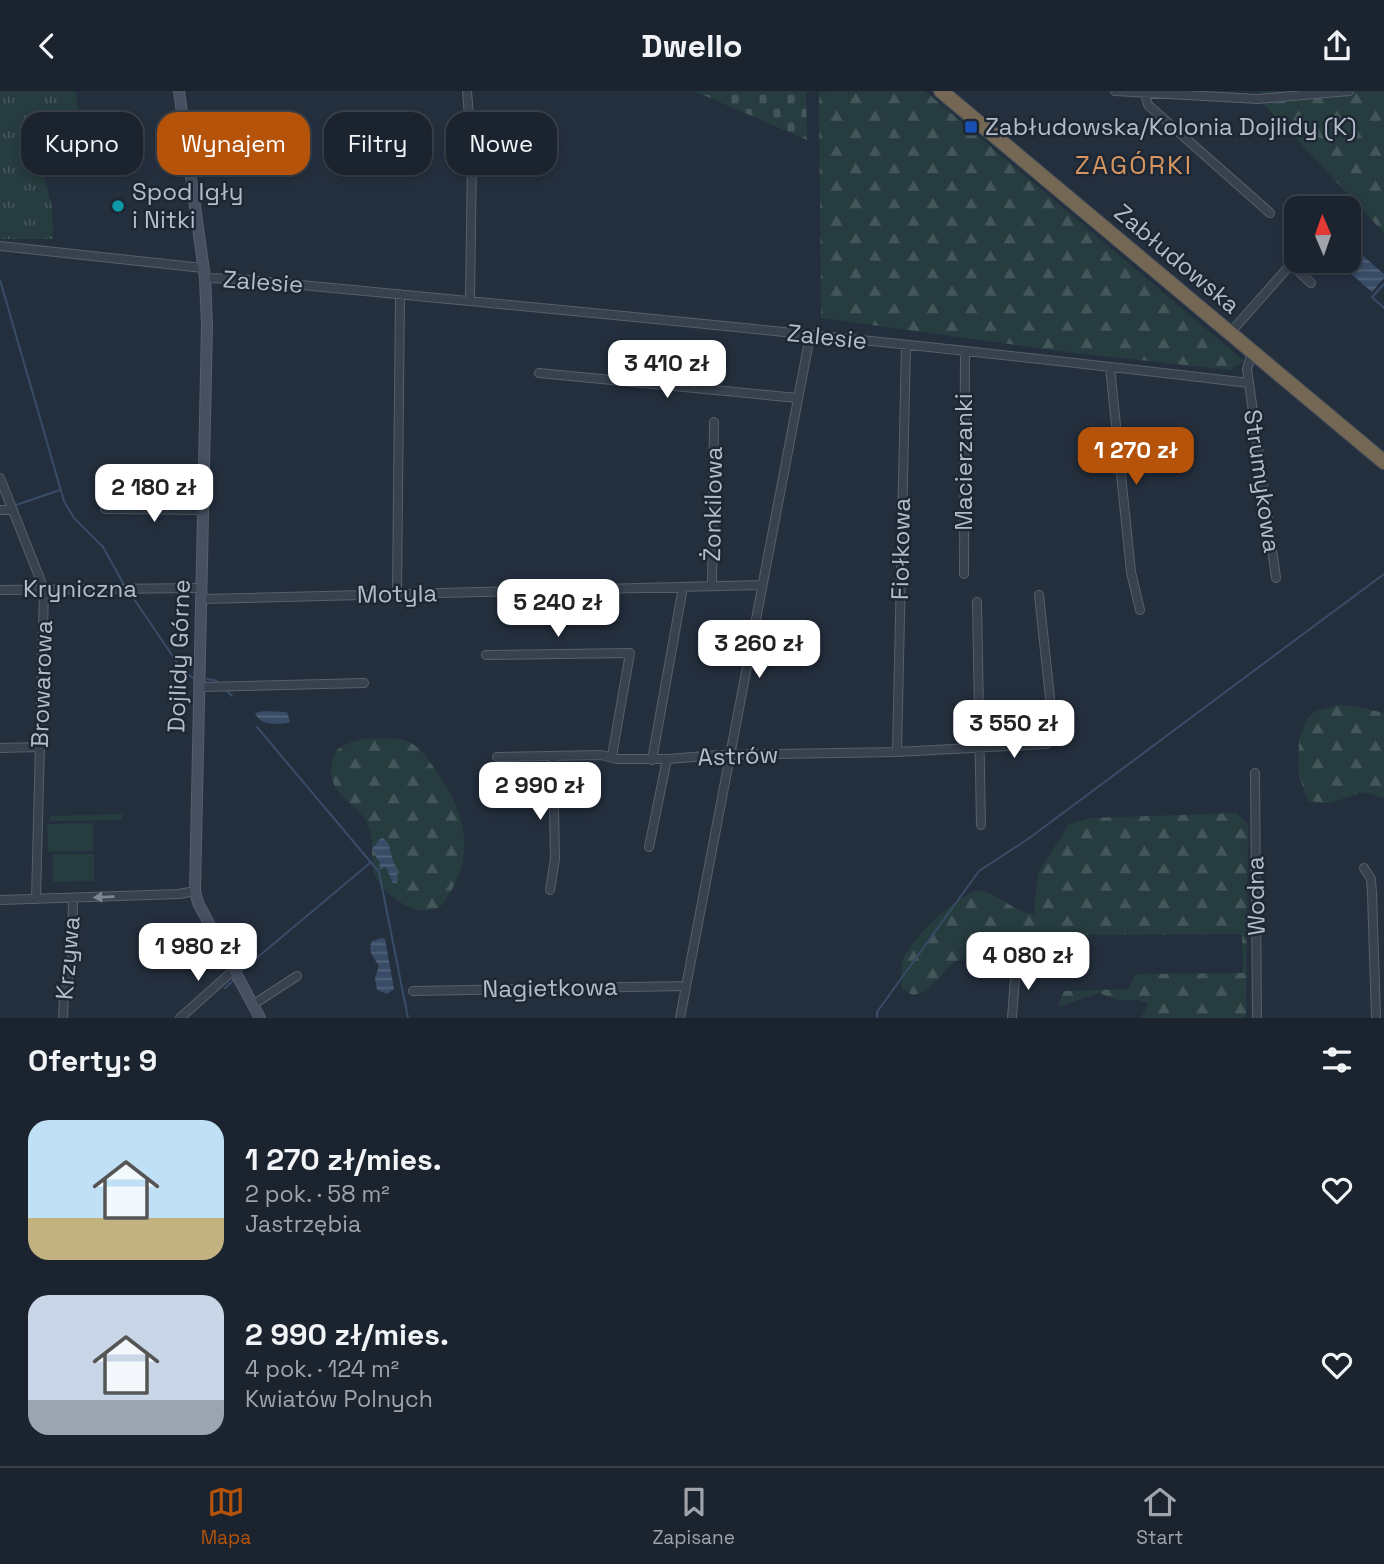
<!DOCTYPE html>
<html lang="pl">
<head>
<meta charset="utf-8">
<style>
	body { margin:0; font-family:"Space Grotesk",sans-serif; background:#242b36; color:#f1f3f6; height:100vh; display:flex; flex-direction:column; font-size:26px; white-space:nowrap }
	* { box-sizing:border-box; margin:0 }
	p { font-size:23px; color:#a0a4aa }
	.icon { flex:none; width:38px; height:38px; fill:none; stroke:currentColor; stroke-width:2; stroke-linecap:round; stroke-linejoin:round }
	.map { position:relative; height:927px; overflow:hidden }
	.sheet { display:flex; flex-direction:column; background:#1b232e; flex:1 }
	.sheet>* { flex:none }
	.hud { position:absolute; left:21px; top:21px; width:700px; height:63px; display:flex; gap:14px }
	.needle { width:46px; rotate:358deg }
	.fabs { position:absolute; left:1284px; top:105px; display:grid; gap:14px }
	.fabs a { display:grid; place-items:center; width:77px; height:77px; border-radius:14px; background:#1b232e; box-shadow:0 4px 10px #0003,0 0 0 2px #39404a; font-size:35px }
	.price { position:absolute; translate:-50% -60px; padding:0 16px; border-radius:14px; background:#fff; color:#222; font-size:23px; line-height:46px; filter:drop-shadow(0 2px 4px #0008) }
	.price::after { content:''; position:absolute; left:50%; top:42px; width:21px; height:16px; margin-left:-10px; background:inherit; clip-path:polygon(0 0,100% 0,50% 100%) }
	.price.selected { background:#b45309; color:#fff }
	ul { padding:0; list-style:none }
	li { display:flex; align-items:center; gap:21px; height:175px; padding:0 28px }
	li span { display:grid; place-items:center; flex:none; width:196px; height:140px; border-radius:21px; color:#555 }
	li>.icon { margin-inline-start:auto }
	span .icon { width:84px; height:84px; fill:#fffc; stroke-width:1 }
	li b { font-size:30px }
	h2 { display:flex; justify-content:space-between; align-items:center; height:84px; padding:0 28px; font-size:30px }
	.pill { padding:0 24px; border-radius:21px; background:#1b232e; box-shadow:0 4px 10px #0003,0 0 0 2px #39404a; font-size:24px; line-height:63px }
	.pill.selected { background:#b45309; color:#fff }
	header { display:flex; justify-content:space-between; align-items:center; height:91px; padding:0 28px; background:#1b232e; font-size:32px; font-weight:700 }
	.menu { display:flex; justify-content:space-around; align-items:center; height:98px; border-top:2px solid #39404a; background:#1b232e; font-size:19px; color:#a0a4aa }
	.menu a { display:grid; justify-items:center; gap:4px }
	.menu .selected { color:#b45309 }
	.map>svg:first-child { display:block }
</style>
</head>
<body>
<header><svg class="icon" aria-label="back" viewBox="0 0 24 24"><path d="M15 5l-7 7 7 7"/></svg>Dwello<svg class="icon" aria-label="share" viewBox="0 0 24 24"><path d="M12 15V3M7 8l5-5 5 5M5 13v7h14v-7"/></svg></header>
<div class="map">
<svg width="1384" height="927" viewBox="0 0 1384 927">
	<defs>
		<pattern id="grass-tufts" width="24" height="20" patternUnits="userSpaceOnUse" patternTransform="scale(1.75)"><rect width="24" height="20" fill="#263c3f"/><path d="M3 7l-1-3M5 7V3M7 7l1-3M15 17l-1-3M17 17v-4M19 17l1-3" fill="none" stroke="#435659"/></pattern>
		<pattern id="forest-firs" width="22" height="20" patternUnits="userSpaceOnUse" patternTransform="scale(1.75)"><rect width="22" height="20" fill="#263c3f"/><path d="M5 1l3.5 6h-7zM16 11l3.5 6h-7z" fill="#435659"/></pattern>
		<pattern id="cemetery-stones" width="16" height="16" patternUnits="userSpaceOnUse" patternTransform="scale(1.75)"><rect width="16" height="16" fill="#263c3f"/><path d="M2 7V4a2 2 0 0 1 4 0v3zM10 15v-3a2 2 0 0 1 4 0v3z" fill="#435659"/></pattern>
		<pattern id="water-rules" width="6" height="5" patternUnits="userSpaceOnUse" patternTransform="scale(1.75)"><rect width="6" height="5" fill="#394c67"/><path d="M0 2.5h6" fill="none" stroke="#53647b"/></pattern>
	</defs>
	<rect width="100%" height="100%" fill="#242f3e"/>
	<path fill="url(#grass-tufts)" d="M0 0H75L84 51 37 57 52 116 53 148H0Z"/>
	<path fill="url(#forest-firs)" d="M830 0H925L1244 270 1230 279 1067 261 821 227 819 1Z
		M1259 0H1384V142L1259 8Z
		M1337 614 1354 615 1384 622V707L1363 701 1330 712 1308 710 1298 681 1299 649 1306 629 1314 621Z
		M363 648C378 648 397 645 411 652 422 658 429 670 436 680 469 725 477 772 439 817 432 818 425 821 418 819 402 816 379 797 374 782 370 768 374 752 370 739 361 710 326 708 332 672 334 654 347 653 363 648Z
		M1237 722 1248 734 1246 927H1141L1148 913 1139 909H1117L1099 902 1058 916 1064 900 1128 898 1136 883 1243 882 1242 843 1078 844 1021 851 954 871 925 901 913 904 902 898C902 889 900 874 904 866 911 849 962 798 980 800 1000 802 1013 822 1034 823L1038 782 1069 733 1090 727Z"/>
	<path fill="url(#cemetery-stones)" d="M694 0H806L807 49Z"/>
	<path fill="#263c3f" d="M122 723V729L50 730V725Z
		M93 732V760L48 761 47 733Z
		M53 763H94V790L53 791Z"/>
	<path fill="url(#water-rules)" d="M1355 158 1384 183V187L1372 201 1342 175 1346 170H1349V166Z
		M264 620 287 621 290 630 288 632C275 633 261 635 255 622Z
		M383 747 388 752 398 787 397 792H393L386 776 379 779 380 771 377 768 373 757 380 748Z
		M381 847 385 848 394 898 387 903 377 899 375 887 379 875C374 867 367 860 372 850Z"/>
	<g fill="none" stroke-linecap="round" stroke-linejoin="round">
		<path stroke="#394c67" stroke-width="2" d="M0 189 64 410 74 427 103 456 123 492
			M1384 193 1372 206 1384 217
			M13 415 60 399
			M130 502 182 579 193 587
			M207 588 217 590
			M226 599 232 605
			M257 636 379 781 408 927
			M240 881 370 772
			M225 897 235 888
			M877 927V921L979 780 1028 748 1384 483"/>
		<defs>
			<path id="street" d="M467 0 472 64 470 210
				M1115 0 1258 8 1349 0
				M1145 3 1148 14 1270 122
				M0 155 203 177
				M205 187 238 188C575 220 913 252 1249 292L1247 278 1252 261
				M1230 242 1291 173 1311 192
				M1110 276 1131 481 1140 519
				M539 282 797 307
				M1249 292 1276 487
				M0 387 44 498 36 808
				M105 418 204 419
				M0 419H13
				M964 483 965 260
				M712 495 714 331
				M0 499 202 497
				M397 503 400 203
				M202 508 761 494
				M977 511 981 734
				M486 564 630 562 612 665
				M200 596 364 592
				M0 657 40 656
				M897 661 906 254
				M497 666 601 664 617 668H667L720 664 897 661 1047 653 1052 646 1053 635 1039 504
				M652 669 683 496
				M1255 682 1257 927
				M649 756 667 668
				M1364 777 1371 788 1372 802 1376 927
				M550 799 555 768 553 665
				M0 809 179 803 195 800
				M413 900 686 895
				M254 913 297 885
				M63 927 64 905 72 871 73 807
				M180 927 235 878
				M680 927 810 245
				M1012 927 1016 873"/>
			<path id="secondary" d="M179 0 205 187 207 234 195 800 198 812 260 927"/>
			<path id="highway" d="M941 0 1384 371"/>
		</defs>
		<use href="#street" stroke="#565f6c" stroke-width="10"/>
		<use href="#secondary" stroke="#565f6c" stroke-width="12"/>
		<use href="#highway" stroke="#434c59" stroke-width="16"/>
		<use href="#street" stroke="#38414e" stroke-width="8"/>
		<use href="#secondary" stroke="#465061" stroke-width="10"/>
		<use href="#highway" stroke="#746855" stroke-width="14"/>
	</g>
	<defs><path id="oneway-solid" d="M-6-.8H1V-3.2L6.5 0L1 3.2V.8H-6Z" transform="scale(1.75)"/></defs>
	<use fill="#7c8592" href="#oneway-solid" transform="translate(104 806) rotate(178)"/>
	<rect fill="#1a4fb4" stroke="#1d2633" stroke-width="2.5" x="964" y="29" width="14" height="14" rx="3.5"/>
	<circle fill="#0f9aa8" stroke="#1d2633" stroke-width="2.5" cx="118" cy="115" r="7"/>
	<g text-anchor="middle" stroke-width="5" stroke-linejoin="round" paint-order="stroke">
		<g font-size="24" fill="#b4bcc9" stroke="#1d2633" text-anchor="start">
			<text x="985" y="44">Zabłudowska/Kolonia Dojlidy (K)</text>
			<text x="132" y="109">Spod Igły<tspan x="132" dy="28">i Nitki</tspan></text>
		</g>
		<g font-size="24" fill="#b4bcc9" stroke="#1d2633">
			<text transform="translate(1177 168) rotate(40)" y="8">Zabłudowska</text>
			<text transform="translate(263 191) rotate(4)" y="8">Zalesie</text>
			<text transform="translate(827 246) rotate(6)" y="8">Zalesie</text>
			<text transform="translate(964 371) rotate(-90)" y="8">Macierzanki</text>
			<text transform="translate(1262 390) rotate(82)" y="8">Strumykowa</text>
			<text transform="translate(713 413) rotate(-89)" y="8">Żonkilowa</text>
			<text transform="translate(901 458) rotate(-89)" y="8">Fiołkowa</text>
			<text x="80" y="506">Kryniczna</text>
			<text transform="translate(397 503) rotate(-1)" y="8">Motyla</text>
			<text transform="translate(179 565) rotate(-88)" y="8">Dojlidy Górne</text>
			<text transform="translate(42 593) rotate(-88)" y="8">Browarowa</text>
			<text transform="translate(738 665) rotate(-2)" y="8">Astrów</text>
			<text transform="translate(1256 805) rotate(-91)" y="8">Wodna</text>
			<text transform="translate(68 867) rotate(-85)" y="8">Krzywa</text>
			<text transform="translate(550 897) rotate(-1)" y="8">Nagietkowa</text>
		</g>
		<g font-size="26" letter-spacing="2" fill="#d59563" stroke="#1d2633">
			<text x="1134" y="83">ZAGÓRKI</text>
		</g>
	</g>
</svg>
<div class="fabs">
<a><svg class="needle" viewBox="-14 -14 28 28"><path d="M0-13l5 13h-10z" fill="#e53935"/><path d="M0 13l5-13h-10z" fill="#a0a4aa"/></svg></a>
</div>
<b class="price" style="left:667px;top:309px">3 410 zł</b>
<b class="price selected" style="left:1136px;top:396px">1 270 zł</b>
<b class="price" style="left:154px;top:433px">2 180 zł</b>
<b class="price" style="left:558px;top:548px">5 240 zł</b>
<b class="price" style="left:759px;top:589px">3 260 zł</b>
<b class="price" style="left:1014px;top:669px">3 550 zł</b>
<b class="price" style="left:540px;top:731px">2 990 zł</b>
<b class="price" style="left:198px;top:892px">1 980 zł</b>
<b class="price" style="left:1028px;top:901px">4 080 zł</b>
<div class="hud">
<a class="pill">Kupno</a>
<a class="pill selected">Wynajem</a>
<a class="pill">Filtry</a>
<a class="pill">Nowe</a>
</div>
</div>
<section class="sheet">
<h2>Oferty: 9<svg class="icon" aria-label="filters" viewBox="0 0 24 24"><path d="M4 7h16M4 17h16"/><circle cx="9" cy="7" r="2"/><circle cx="15" cy="17" r="2"/></svg></h2>
<ul>
<li><span style="background:linear-gradient(#bfe0f5 70%,#c2b280 0)"><svg class="icon" aria-label="home" viewBox="0 0 24 24"><path d="M3 11l9-7 9 7M6 9v11h12V9"/></svg></span><div><b>1 270 zł/mies.</b><p>2 pok. · 58 m²</p><p>Jastrzębia</p></div><svg class="icon" aria-label="heart" viewBox="0 0 24 24"><path d="M12 20l-8-8c-3-5 5-10 8-4 3-6 11-1 8 4z"/></svg></li>
<li><span style="background:linear-gradient(#c9d6e8 75%,#9aa5b1 0)"><svg class="icon" aria-label="home" viewBox="0 0 24 24"><path d="M3 11l9-7 9 7M6 9v11h12V9"/></svg></span><div><b>2 990 zł/mies.</b><p>4 pok. · 124 m²</p><p>Kwiatów Polnych</p></div><svg class="icon" aria-label="heart" viewBox="0 0 24 24"><path d="M12 20l-8-8c-3-5 5-10 8-4 3-6 11-1 8 4z"/></svg></li>
</ul>
</section>
<nav class="menu">
<a class="selected"><svg class="icon" aria-label="map" viewBox="0 0 24 24"><path d="M3 6l6-2 6 2 6-2v14l-6 2-6-2-6 2zM9 4v14M15 6v14"/></svg>Mapa</a>
<a><svg class="icon" aria-label="saved" viewBox="0 0 24 24"><path d="M7 4h10v16l-5-4-5 4z"/></svg>Zapisane</a>
<a><svg class="icon" aria-label="home" viewBox="0 0 24 24"><path d="M3 11l9-7 9 7M6 9v11h12V9"/></svg>Start</a>
</nav>
</body>
</html>
